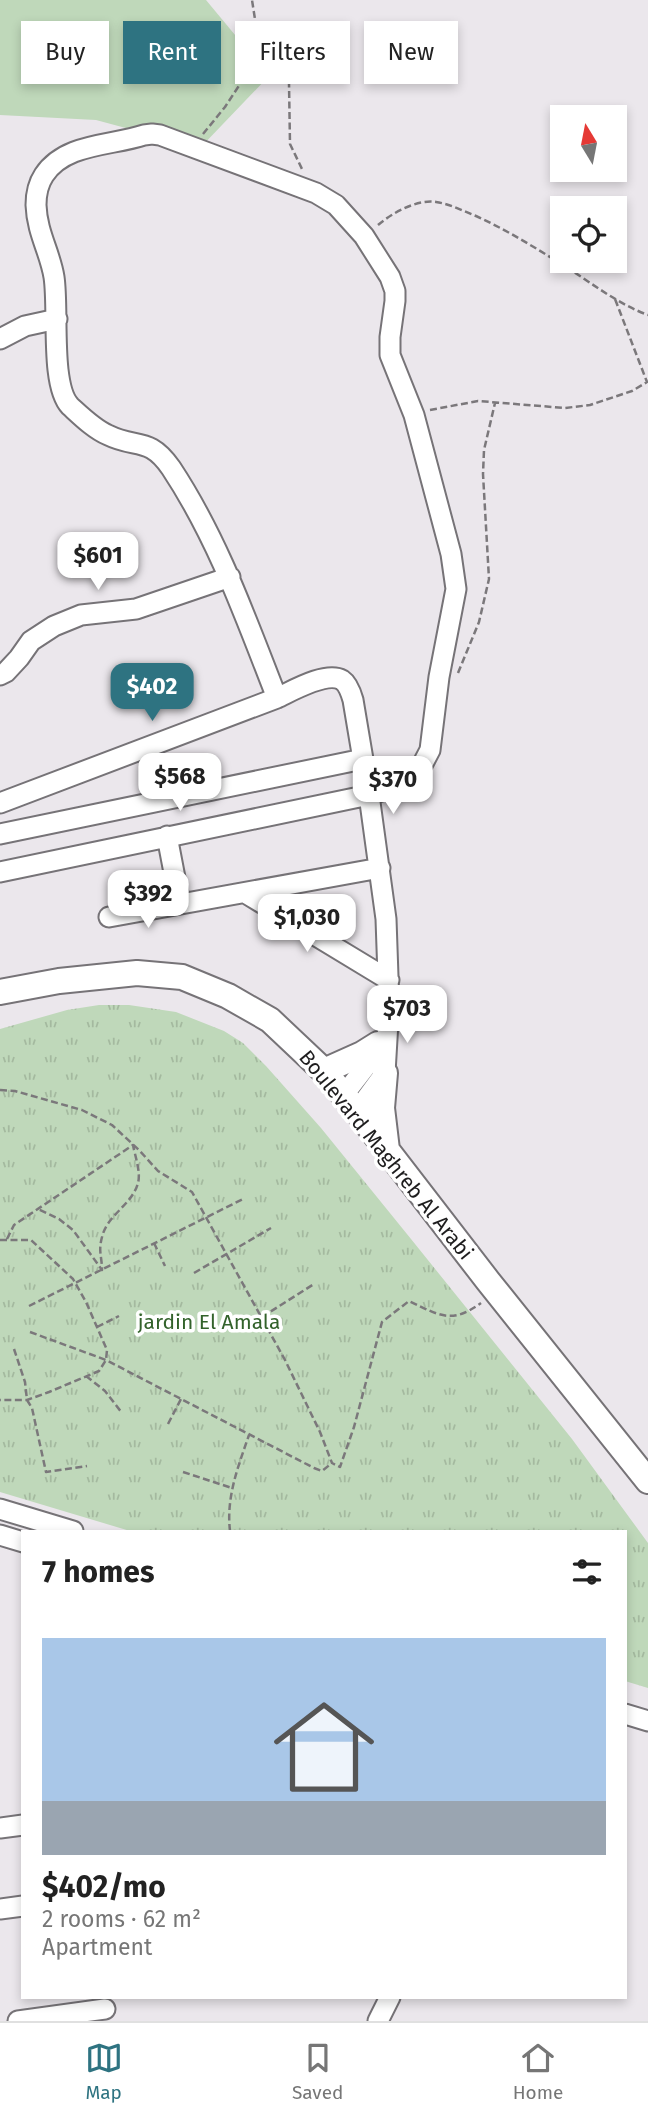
<!DOCTYPE html>
<html lang="en">
<head>
<meta charset="utf-8">
<style>
	body { margin:0; font-family:"Fira Sans",sans-serif; background:#f2f2f2; color:#222; height:100vh; display:flex; flex-direction:column; font-size:26px; white-space:nowrap }
	* { box-sizing:border-box; margin:0 }
	p { font-size:23px; color:#767676 }
	.icon { flex:none; width:38px; height:38px; fill:none; stroke:currentColor; stroke-width:2; stroke-linecap:round; stroke-linejoin:round }
	.map { position:relative; flex:1; overflow:hidden }
	.sheet { position:absolute; left:21px; top:1530px; width:606px; height:469px; display:flex; flex-direction:column; background:#fff; border-radius:0px; box-shadow:0 4px 10px #0003 }
	.sheet>* { flex:none }
	.top-card { position:absolute; left:21px; top:21px; width:607px; height:63px; display:flex; gap:14px }
	.needle { width:46px; rotate:350deg }
	.fabs { position:absolute; left:550px; top:105px; display:grid; gap:14px }
	.fabs a { display:grid; place-items:center; width:77px; height:77px; border-radius:0px; background:#fff; box-shadow:0 4px 10px #0003; font-size:35px }
	.price { position:absolute; translate:-50% -60px; padding:0 16px; border-radius:14px; background:#fff; color:#222; font-size:23px; line-height:46px; filter:drop-shadow(0 2px 4px #0008) }
	.price::after { content:''; position:absolute; left:50%; top:42px; width:21px; height:16px; margin-left:-10px; background:inherit; clip-path:polygon(0 0,100% 0,50% 100%) }
	.price.current { background:#2e7381; color:#fff }
	ul { padding:0; list-style:none }
	li { display:grid; align-content:center; gap:14px; height:371px; padding:0 21px }
	li+li { border-top:2px solid #e0e0e0 }
	li span { display:grid; place-items:center; height:217px; border-radius:0px; color:#555 }
	li>.icon { margin-inline-start:auto }
	span .icon { width:126px; height:126px; fill:#fffc; stroke-width:1 }
	li b { font-size:30px }
	h2 { display:flex; justify-content:space-between; align-items:center; height:84px; padding:0 21px; font-size:30px }
	.tag { padding:0 24px; border-radius:0px; background:#fff; box-shadow:0 4px 10px #0003; font-size:24px; line-height:63px }
	.tag.current { background:#2e7381; color:#fff }
	.dock { display:flex; justify-content:space-around; align-items:center; height:98px; border-top:2px solid #e0e0e0; background:#fff; font-size:19px; color:#767676 }
	.dock a { display:grid; justify-items:center; gap:4px }
	.dock .current { color:#2e7381 }
	.map>svg:first-child { display:block }
</style>
</head>
<body>
<div class="map">
<svg width="648" height="2021" viewBox="0 0 648 2021">
	<defs>
		<pattern id="park-tufts" width="24" height="20" patternUnits="userSpaceOnUse" patternTransform="scale(1.75)"><rect width="24" height="20" fill="#bfd8ba"/><path d="M3 7l-1-3M5 7V3M7 7l1-3M15 17l-1-3M17 17v-4M19 17l1-3" fill="none" stroke="#a4b99f"/></pattern>
	</defs>
	<rect width="100%" height="100%" fill="#ebe7ec"/>
	<path fill="#bfd8ba" d="M0 0H206L269 76 200 148 96 120 0 115Z"/>
	<path fill="url(#park-tufts)" d="M99 1005H129L176 1012 224 1031 243 1043 266 1066 321 1128 411 1239 572 1439 648 1543V1688L625 1681V1531H130L0 1492V1029L67 1010Z"/>
	<g fill="none" stroke-linecap="round" stroke-linejoin="round">
		<defs>
			<path id="minor" d="M0 339 25 326 57 319
				M0 675 6 672 19 658 31 641 54 626 81 615 136 609 230 577
				M0 803 277 698C292 691 326 671 342 680 348 684 351 693 353 700L369 795 386 919 389 1005 385 1073 357 1111
				M0 834 363 759
				M167 836 180 904
				M0 872 369 795 407 782 418 773 430 750 439 677 456 589 451 554 414 415 390 355V337L395 301V291L390 277 364 236 336 205 316 193 160 135 152 134 144 135C111 146 65 143 44 175 38 184 36 195 36 205 37 233 50 252 54 277 59 309 50 385 70 406 81 416 94 429 108 435 136 449 149 436 171 468 218 539 246 619 277 698
				M247 894 389 980
				M109 917 380 868
				M343 1096 367 1065 378 1043
				M0 1509 73 1531
				M0 1535 23 1542
				M625 1714 648 1721
				M0 1828 23 1825
				M0 1909 23 1906
				M18 2021 105 2009
				M378 2021 390 1997"/>
			<path id="major" d="M0 992 59 981 137 973 182 977 228 996 270 1020 324 1071 357 1111 488 1281 648 1481
				M324 1071 362 1054 378 1044
				M385 1073 382 1108 387 1150"/>
		</defs>
		<use href="#minor" stroke="#767377" stroke-width="23"/>
		<use href="#major" stroke="#767377" stroke-width="28"/>
		<path stroke="#7b787b" stroke-width="2.5" stroke-dasharray="7 3.5" stroke-linecap="butt" d="M263 49 284 67 289 83 290 144 302 169
			M203 134 225 107 263 49 257 32 252 0
			M378 225C392 213 417 199 436 202 450 204 463 211 476 216 511 232 542 252 574 272 598 288 621 305 648 315
			M430 410 478 401 565 408 590 405 632 391 647 382 615 299
			M458 673 479 622 489 579 483 474 484 450 495 403
			M0 1090 15 1091 82 1110 112 1125 139 1150 158 1171 192 1192 285 1360 320 1432 332 1463 340 1467 354 1427 382 1322 409 1301C439 1315 451 1325 481 1303
			M7 1239 14 1225 133 1145C135 1156 141 1172 138 1183 132 1205 107 1215 102 1237 98 1252 102 1256 102 1270L73 1230 59 1219 38 1209
			M0 1240H31L73 1279 86 1302 107 1350 106 1360 99 1371 49 1392 27 1400H0
			M154 1243 165 1266
			M194 1273 271 1228
			M29 1306 245 1198
			M262 1317 314 1284
			M97 1327 119 1316
			M30 1332 106 1360 314 1468 322 1471 332 1463
			M14 1349 25 1382 27 1400 32 1408 46 1472 87 1466
			M86 1376 105 1391 122 1413
			M168 1424 181 1399
			M183 1472 232 1488
			M230 1531C226 1497 238 1467 249 1435"/>
		<use href="#minor" stroke="#fff" stroke-width="19"/>
		<use href="#major" stroke="#fff" stroke-width="24"/>
	</g>
	<g text-anchor="middle" stroke-width="7" stroke-linejoin="round" paint-order="stroke">
		<g font-size="21" fill="#1e1d1e" stroke="#fff">
			<text transform="translate(386 1155) rotate(51)" y="7">Boulevard Maghreb Al Arabi</text>
		</g>
		<g font-size="21" fill="#33622b" stroke="#fff">
			<text x="209" y="1329">jardin El Amala</text>
		</g>
	</g>
</svg>
<div class="fabs">
<a><svg class="needle" viewBox="-14 -14 28 28"><path d="M0-13l5 13h-10z" fill="#e53935"/><path d="M0 13l5-13h-10z" fill="#767676"/></svg></a>
<a><svg class="icon" aria-label="locate" viewBox="0 0 24 24"><circle cx="12" cy="12" r="6"/><path d="M12 2v4M12 18v4M2 12h4M18 12h4"/></svg></a>
</div>
<b class="price" style="left:98px;top:592px">$601</b>
<b class="price current" style="left:152px;top:723px">$402</b>
<b class="price" style="left:180px;top:813px">$568</b>
<b class="price" style="left:393px;top:816px">$370</b>
<b class="price" style="left:148px;top:930px">$392</b>
<b class="price" style="left:307px;top:954px">$1,030</b>
<b class="price" style="left:407px;top:1045px">$703</b>
<div class="top-card">
<a class="tag">Buy</a>
<a class="tag current">Rent</a>
<a class="tag">Filters</a>
<a class="tag">New</a>
</div>
<section class="sheet">
<h2>7 homes<svg class="icon" aria-label="filters" viewBox="0 0 24 24"><path d="M4 7h16M4 17h16"/><circle cx="9" cy="7" r="2"/><circle cx="15" cy="17" r="2"/></svg></h2>
<ul>
<li><span style="background:linear-gradient(#a9c7e8 75%,#9aa5b1 0)"><svg class="icon" aria-label="home" viewBox="0 0 24 24"><path d="M3 11l9-7 9 7M6 9v11h12V9"/></svg></span><div><b>$402/mo</b><p>2 rooms · 62 m²</p><p>Apartment</p></div></li>
</ul>
</section>
</div>
<nav class="dock">
<a class="current"><svg class="icon" aria-label="map" viewBox="0 0 24 24"><path d="M3 6l6-2 6 2 6-2v14l-6 2-6-2-6 2zM9 4v14M15 6v14"/></svg>Map</a>
<a><svg class="icon" aria-label="saved" viewBox="0 0 24 24"><path d="M7 4h10v16l-5-4-5 4z"/></svg>Saved</a>
<a><svg class="icon" aria-label="home" viewBox="0 0 24 24"><path d="M3 11l9-7 9 7M6 9v11h12V9"/></svg>Home</a>
</nav>
</body>
</html>
